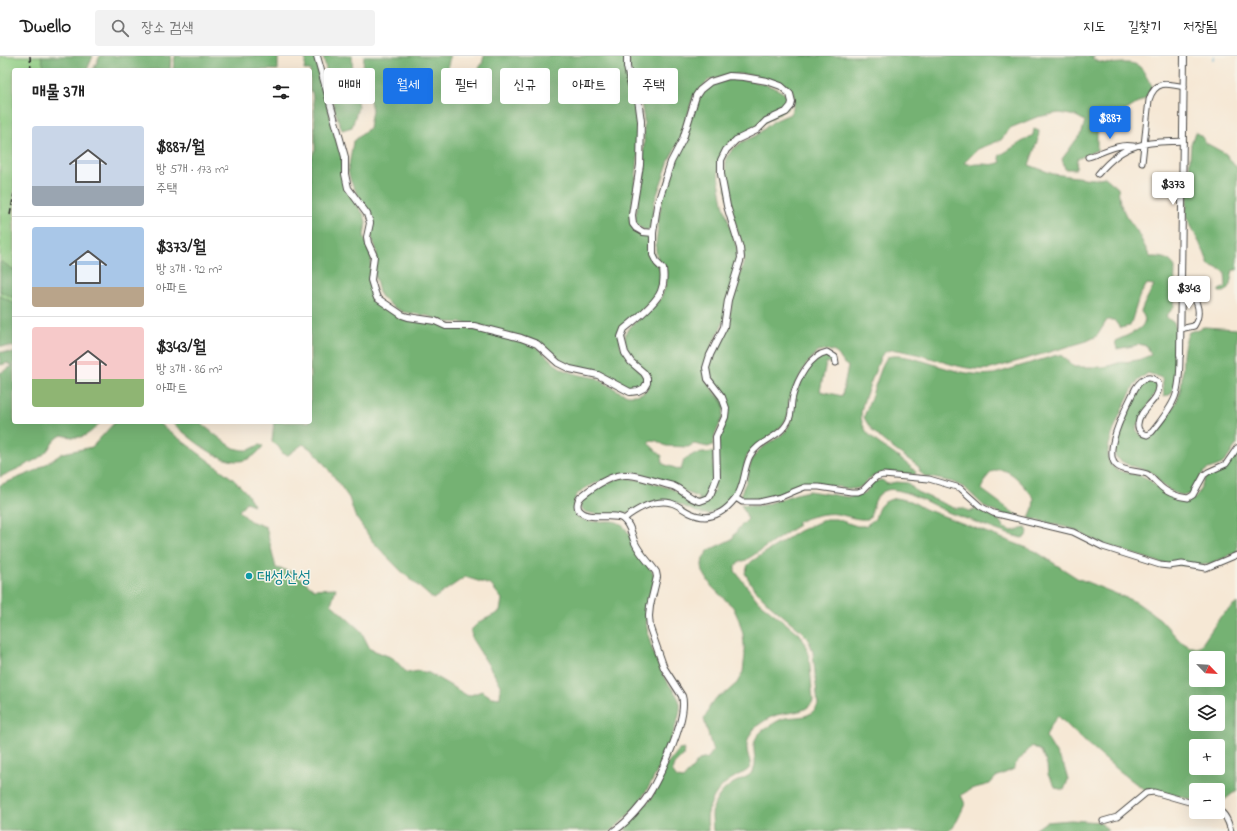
<!DOCTYPE html>
<html lang="ko">
<head>
<meta charset="utf-8">
<style>
	body { margin:0; font-family:"Indie Flower","Poor Story",sans-serif; background:#f2f2f2; color:#222; height:100vh; display:flex; flex-direction:column; font-size:15px; white-space:nowrap }
	* { box-sizing:border-box; margin:0 }
	p { font-size:13px; color:#767676 }
	.icon { flex:none; width:22px; height:22px; fill:none; stroke:currentColor; stroke-width:2; stroke-linecap:round; stroke-linejoin:round }
	.map { position:relative; flex:1; overflow:hidden }
	.sheet { position:absolute; left:12px; top:12px; width:300px; height:356px; display:flex; flex-direction:column; background:#fff; border-radius:4px; box-shadow:0 4px 16px #0002 }
	.sheet>* { flex:none }
	.top-card { position:absolute; left:324px; top:12px; width:380px; height:36px; display:flex; gap:8px }
	.needle { width:26px; rotate:115deg }
	.tools { position:absolute; left:1189px; top:595px; display:grid; gap:8px }
	.tools a { display:grid; place-items:center; width:36px; height:36px; border-radius:4px; background:#fff; box-shadow:0 4px 16px #0002; font-size:20px }
	.price { position:absolute; translate:-50% -34px; padding:0 9px; border-radius:4px; background:#fff; color:#222; font-size:13px; line-height:26px; filter:drop-shadow(0 1px 2px #0008) }
	.price::after { content:''; position:absolute; left:50%; top:24px; width:12px; height:9px; margin-left:-6px; background:inherit; clip-path:polygon(0 0,100% 0,50% 100%) }
	.price.current { background:#1a73e8; color:#fff }
	ul { padding:0; list-style:none }
	li { display:flex; align-items:center; gap:12px; height:100px; padding:0 20px }
	li+li { border-top:1px solid #e0e0e0 }
	li span { display:grid; place-items:center; flex:none; width:112px; height:80px; border-radius:4px; color:#555 }
	li>.icon { margin-inline-start:auto }
	span .icon { width:48px; height:48px; fill:#fffc; stroke-width:1 }
	li b { font-size:17px }
	h2 { display:flex; justify-content:space-between; align-items:center; height:48px; padding:0 20px; font-size:17px }
	.tag { padding:0 14px; border-radius:4px; background:#fff; box-shadow:0 4px 16px #0002; font-size:14px; line-height:36px }
	.tag.current { background:#1a73e8; color:#fff }
	header { display:flex; align-items:center; gap:24px; box-sizing:border-box; height:56px; padding:0 20px; background:#fff; border-bottom:1px solid #e0e0e0 }
	header strong { font-size:19px }
	nav { display:flex; gap:22px; margin-inline-start:auto; font-size:14px }
	.search { width:280px; height:36px; background:#f2f2f2; display:flex; align-items:center; gap:10px; box-sizing:border-box; padding:0 14px; border-radius:4px; color:#767676; font-size:15px }
	.map>svg:first-child { display:block }
</style>
</head>
<body>
<header>
<strong>Dwello</strong>
<div class="search"><svg class="icon" aria-label="search" viewBox="0 0 24 24"><circle cx="10" cy="10" r="6"/><path d="M15 15l6 6"/></svg>장소 검색</div>
<nav><a>지도</a><a>길찾기</a><a>저장됨</a></nav>
</header>
<div class="map">
<svg width="1237" height="775" viewBox="0 0 1237 775">
	<rect width="100%" height="100%" fill="#f7f3e8"/>
	<filter id="ink" filterUnits="userSpaceOnUse"><feTurbulence type="fractalNoise" baseFrequency=".025" numOctaves="2"/><feDisplacementMap in="SourceGraphic" scale="8" xChannelSelector="R" yChannelSelector="G"/><feConvolveMatrix kernelMatrix="1 2 1 2 8 2 1 2 1" color-interpolation-filters="sRGB"/></filter>
	<filter id="wash" filterUnits="userSpaceOnUse"><feTurbulence type="fractalNoise" baseFrequency=".012" numOctaves="4" result="noise"/><feDisplacementMap in="SourceGraphic" scale="16" xChannelSelector="R" yChannelSelector="G"/><feGaussianBlur stdDeviation="0.9" result="paint"/><feColorMatrix in="noise" values="0 0 0 0 0 0 0 0 0 0 0 0 0 0 0 0 0 1.4 0 .05"/><feComposite in="paint" operator="in"/></filter>
	<g filter="url(#wash)">
		<rect width="100%" height="100%" fill="#f6e8d5"/>
		<path fill="#92d086" stroke="#5e7e58" d="M0 0H42L45 14H14V249L0 242Z"/>
		<path fill="#75b273" stroke="#506e4f" fill-rule="evenodd" d="M41 0H93L87 14H45Z
			M100 0H171L170 14H93Z
			M175 0H278V14H173Z
			M305 0H315L335 79 342 98 343 126 345 132 364 159 366 166 364 181 372 202 369 225 374 243 401 261 472 273 519 284 536 290 555 308 564 314 580 319 597 322 620 336 628 339H635L643 337 649 330C642 318 623 295 625 281 626 268 656 253 662 239 665 232 669 219 665 212 662 208 658 206 657 200 655 193 656 185 657 179 660 131 681 86 698 43 702 38 705 32 711 29 717 26 729 23 735 23 749 23 785 31 791 45L788 52 751 75 735 83 718 110 719 125 723 147 739 199 724 265 713 287 706 324 723 348 724 352 723 361 715 379 713 389 708 391 694 388 688 391 666 390 657 385 651 384 648 387 662 400 663 408 681 414 684 404 694 398 713 396C714 415 718 430 701 443 685 436 644 414 628 417 622 418 616 421 610 422 600 426 578 432 575 443 573 449 573 453 576 458 587 472 608 461 619 467 629 472 633 489 639 497 644 506 653 512 655 523 652 533 648 542 647 552 643 572 654 601 663 619 668 629 678 637 680 648 681 657 676 669 673 677 660 713 642 753 610 775H0V429L35 415 63 397 92 391 115 366H157L233 423 246 436 254 449 246 446 239 455 250 465 266 471 276 512 293 516 314 533 336 532 331 548 361 575 370 593 393 602 407 617 419 615 429 617 468 640 482 635 491 641 500 642 501 629 472 583 471 574 479 566 500 556 502 543 491 529 465 521 433 543 401 515 373 486 355 460 349 442 335 422 315 396 303 388 288 399 283 398 278 390 272 386 274 366H310V105L315 93 314 50 312 36 310 35V14H304L306 1Z
			M323 0H352L353 25 358 51 352 71 342 74 335 55Z
			M364 0H450L448 9 449 19 463 24H470L482 8 484 0H624C630 23 638 46 639 70 640 101 634 134 630 165 635 179 640 175 652 180L651 192 662 219 661 229 654 243 625 270 620 289 643 320C645 324 645 329 641 331 626 340 611 323 599 317 587 311 574 312 560 305 551 300 546 290 537 285L466 267 445 266 428 260 403 256 393 251 380 240 374 216 377 196 371 180 373 167 351 126 348 115 353 86 369 72 372 54 363 11Z
			M629 0H1095L1092 2C1108 14 1128 1 1140 11 1145 16 1148 25 1152 30L1146 42 1120 58 1096 66 1099 73 1097 77V94L1077 103 1076 113H1065L1062 103 1082 76 1085 65 1076 60 1059 57 1037 61 1010 72 1001 84 978 93 964 107C971 109 974 108 981 108 990 108 992 110 1001 106L999 100 1033 79 1034 73 1039 75 1038 83 1029 109 1053 118 1092 123 1105 121 1118 132 1120 147 1126 160 1137 175 1150 201C1161 201 1169 201 1175 211L1174 251 1167 259 1166 261 1174 267 1177 275 1176 296 1178 326 1171 338 1164 341 1162 322 1148 317C1145 319 1141 322 1138 325 1129 335 1109 381 1108 395 1108 401 1108 406 1112 410 1120 419 1136 416 1146 422 1160 431 1173 448 1191 445L1198 438 1205 422 1211 417 1225 412 1237 397V496C1228 500 1218 506 1208 508 1196 512 1174 508 1161 507L1102 488 1072 473 1029 462 1033 452 1034 442C1026 432 1009 408 994 415 987 418 984 427 981 433L1018 460 1015 461 1000 458 986 452 965 432 952 426 924 420 920 416 919 411C901 397 873 382 864 361L883 308 887 301C898 298 912 302 923 305 946 312 970 321 994 318L1057 299 1062 300 1074 311H1106L1118 307 1138 304 1151 299 1147 290 1139 288C1133 291 1124 291 1117 293L1115 285C1125 280 1155 271 1141 256 1144 246 1150 238 1154 229L1147 228 1139 241 1130 270 1120 272 1114 264H1107L1097 280 1087 285 991 313C962 316 935 301 907 296 902 295 896 293 891 294 887 294 884 297 881 300 877 309 874 319 870 328 861 352 853 367 877 386 890 396 904 404 916 416L915 419C902 418 889 413 876 419 866 423 865 432 854 433 849 433 844 432 839 431 825 429 811 427 797 431 791 433 786 437 780 439 773 441 751 447 744 443 738 439 744 431 746 426 749 418 749 407 754 400 762 388 778 385 787 373 793 364 792 352 795 341 798 327 813 299 829 299L832 302 831 306 826 307 820 335 842 340 848 310C843 308 844 307 841 303 836 293 828 294 818 295L806 309 792 335 789 346 788 360 783 369 747 400 740 427 733 443 724 451 709 458H701L669 444 651 447 626 458H611L600 459 585 456 581 452 580 448 586 439 600 431 619 422H628L647 425 672 433 695 446 714 436 718 382 728 357 709 321V310L712 300 727 271 733 242 744 205 743 193 729 147 725 125 726 102 732 94 742 86 755 80 774 65 790 58 793 52 794 44 793 37 789 31 780 27 752 19 738 18 709 24 693 41 681 82 670 102 654 147 652 165 650 172 647 175 637 170 635 164 642 119 644 86V64L640 41 632 22 629 10Z
			M1195 76 1201 80 1206 87 1226 98 1234 109 1237 111V214H1233L1229 233 1224 236H1219V234L1226 231 1225 216 1220 213 1209 209 1204 196 1186 160 1191 88Z
			M2 206 14 214V242L0 235V207Z
			M0 240 14 247V291L0 290Z
			M1204 271 1237 273V388C1232 394 1229 403 1222 408 1216 411 1209 412 1205 415 1199 420 1198 429 1194 434 1187 446 1169 435 1161 428 1159 426 1157 421 1155 418 1141 412 1126 411 1115 400 1112 387 1138 307 1158 329L1156 336 1149 348 1136 373C1140 379 1144 383 1151 380 1157 377 1162 369 1165 364 1172 354 1179 343 1181 331 1184 312 1180 294 1189 276Z
			M0 296 14 297V366H101C86 381 83 384 62 379 52 384 51 392 43 399 32 407 12 415 0 421V317L13 310 8 307 0 309Z
			M171 366H199L222 384 234 392 243 394H249L259 389 263 390C237 428 194 384 171 366Z
			M882 424 887 428 896 426 908 427 917 436 954 452H963L970 456 975 453 981 454 999 464 1004 472 1012 475 1026 472 1028 476 1026 480 1022 482C1005 478 989 471 973 465 965 462 957 460 950 457 936 451 901 430 887 434 874 438 874 450 870 461L868 463C855 464 849 460 837 458 826 456 807 461 798 466L797 470 746 504 740 506 735 510V515L758 545 799 578 805 587 809 601 813 645C806 659 786 655 774 660 768 662 761 667 756 671 748 679 745 688 748 699 749 703 751 707 750 711 747 717 740 717 735 721 721 728 711 741 708 757 706 762 708 769 708 775H626V770L632 762 651 743 665 711 679 694 684 693 683 700 674 709 672 715 677 722 683 723 699 704 708 702 713 695 704 663 710 650 717 641 727 636 737 627 743 616 745 599 743 578 739 564 733 551 712 531 703 516 702 509 703 502 709 494 732 483 738 473 748 463 741 448 753 450 763 449 796 438 809 435 848 441 865 437 873 426Z
			M895 442 911 445 925 453 1035 495 1077 522 1136 546 1160 563 1180 585 1190 591H1200L1221 560 1237 547V734L1218 749V734H1196V745L1153 733 1145 734C1114 712 1085 687 1058 660L1050 670 1046 681 1064 710 1068 724 1064 734 1056 732 1048 719 1047 709 1041 695 1032 690 1015 709 1014 713 996 721 990 728 971 733 961 739 965 748 957 765 949 775H713C713 770 712 765 712 760 712 745 725 730 738 725 743 722 749 721 753 715 760 703 746 688 762 675 768 671 779 663 786 662 800 660 810 663 818 649L813 596 808 582 799 573 769 548 753 531 745 517 748 509 752 505 799 475 826 463H836L857 470H865L875 463C879 449 880 447 895 442ZM1196 602H1218V624H1196ZM1196 646H1218V668H1196ZM1196 690H1218V712H1196Z
			M1071 764 1100 766 1108 775H1033L1046 766Z"/>
		<g fill="none" stroke-linecap="round" stroke-linejoin="round">
			<path stroke="#4ea5cb" stroke-width="1.5" d="M1213 3 1214 0"/>
		</g>
	</g>
	<g filter="url(#ink)">
		<g fill="none" stroke-linecap="round" stroke-linejoin="round">
			<defs>
				<path id="minor" d="M1088 101C1102 97 1118 87 1133 90
					M1142 107 1149 44C1155 24 1167 27 1184 31
					M1098 118C1108 106 1121 94 1136 90 1151 85 1168 86 1183 85
					M1180 273 1194 270C1203 256 1197 238 1181 232
					M1180 299C1180 339 1176 346 1152 376L1147 379C1142 378 1137 374 1138 368 1139 353 1158 346 1159 331 1159 328 1158 325 1155 324 1147 318 1139 326 1135 333 1128 348 1103 393 1115 408 1122 416 1137 414 1147 418 1151 420 1154 425 1158 428 1165 436 1177 441 1188 442L1193 439 1204 419 1208 416 1226 408 1237 392
					M736 442 742 446H759L781 441 795 435 805 431H819L851 436H858L863 434 876 421 883 419 929 423 960 432 980 450 993 457 1073 476 1103 491 1160 509 1169 510 1182 508 1206 512 1237 499
					M624 463C637 453 654 443 671 447 678 449 684 454 690 457 708 466 723 458 735 443 745 430 743 414 750 400 759 383 783 382 790 361 792 354 791 346 793 340 797 324 810 299 827 296L835 301 836 307
					M1218 754C1226 757 1229 768 1231 775
					M1103 765 1117 761 1146 737 1154 736 1196 748"/>
				<path id="tertiary" d="M317 0 345 101V118L348 132 367 158 370 167 367 181 368 187 374 200 371 224 374 234 377 242 402 259 408 261 435 265 446 270H474L521 282 537 288 558 307 570 313 598 319 630 336 638 335 644 332 647 327V322L644 317 631 306 625 297 621 281 624 273C634 265 657 246 661 235 664 228 664 220 663 213L657 207 653 199V177L657 150 671 106 683 83 696 40 700 34 710 26 729 20 744 21 767 25 781 30 790 38 792 46 791 50 786 56 766 65 757 74 736 84 726 94 721 104V118L727 150 740 192 741 202 728 244 724 271 710 299 706 312 708 323 722 341 726 352 725 361 716 381 717 421 711 437 708 442 700 445C689 443 683 434 673 430 659 427 642 420 628 419 612 418 594 430 582 440 578 443 576 450 579 454 588 466 615 456 623 463 631 469 631 478 635 487 640 498 650 507 656 516L657 521 650 550 649 560 650 572 664 612 682 640C689 662 656 732 641 749 633 759 625 768 614 775
					M627 0V11L630 25 633 35 638 43 641 65 640 109 632 159 633 168 636 172 643 176 653 177
					M1180 299 1184 0"/>
			</defs>
			<use href="#minor" stroke="#494744" stroke-width="7"/>
			<use href="#tertiary" stroke="#494744" stroke-width="8"/>
			<use href="#minor" stroke="#fff" stroke-width="5"/>
			<use href="#tertiary" stroke="#fff" stroke-width="6"/>
			<path stroke="#2b2b2b" stroke-width="1.5" stroke-dasharray="6 3" stroke-linecap="butt" d="M30 0 31 14
				M10 159 14 138"/>
		</g>
	</g>
	<circle fill="#0f9aa8" stroke="#f7f3e8" stroke-width="1.5" cx="249" cy="520" r="4"/>
	<g text-anchor="middle" stroke-width="3" stroke-linejoin="round" paint-order="stroke">
		<g font-size="17" fill="#0d838f" stroke="#f7f3e8" text-anchor="start">
			<text x="257" y="526">대성산성</text>
		</g>
	</g>
</svg>
<div class="tools">
<a><svg class="needle" viewBox="-14 -14 28 28"><path d="M0-13l5 13h-10z" fill="#e53935"/><path d="M0 13l5-13h-10z" fill="#767676"/></svg></a>
<a><svg class="icon" aria-label="layers" viewBox="0 0 24 24"><path d="M12 4l9 5-9 5-9-5zM3 14l9 5 9-5"/></svg></a>
<a>+</a>
<a>−</a>
</div>
<b class="price current" style="left:1110px;top:84px">$887</b>
<b class="price" style="left:1173px;top:150px">$373</b>
<b class="price" style="left:1189px;top:254px">$343</b>
<div class="top-card">
<a class="tag">매매</a>
<a class="tag current">월세</a>
<a class="tag">필터</a>
<a class="tag">신규</a>
<a class="tag">아파트</a>
<a class="tag">주택</a>
</div>
<section class="sheet">
<h2>매물 3개<svg class="icon" aria-label="filters" viewBox="0 0 24 24"><path d="M4 7h16M4 17h16"/><circle cx="9" cy="7" r="2"/><circle cx="15" cy="17" r="2"/></svg></h2>
<ul>
<li><span style="background:linear-gradient(#c9d6e8 75%,#9aa5b1 0)"><svg class="icon" aria-label="home" viewBox="0 0 24 24"><path d="M3 11l9-7 9 7M6 9v11h12V9"/></svg></span><div><b>$887/월</b><p>방 5개 · 173 m²</p><p>주택</p></div></li>
<li><span style="background:linear-gradient(#a9c7e8 75%,#b9a48a 0)"><svg class="icon" aria-label="home" viewBox="0 0 24 24"><path d="M3 11l9-7 9 7M6 9v11h12V9"/></svg></span><div><b>$373/월</b><p>방 3개 · 92 m²</p><p>아파트</p></div></li>
<li><span style="background:linear-gradient(#f6c9c9 65%,#8fb573 0)"><svg class="icon" aria-label="home" viewBox="0 0 24 24"><path d="M3 11l9-7 9 7M6 9v11h12V9"/></svg></span><div><b>$343/월</b><p>방 3개 · 86 m²</p><p>아파트</p></div></li>
</ul>
</section>
</div>
</body>
</html>
